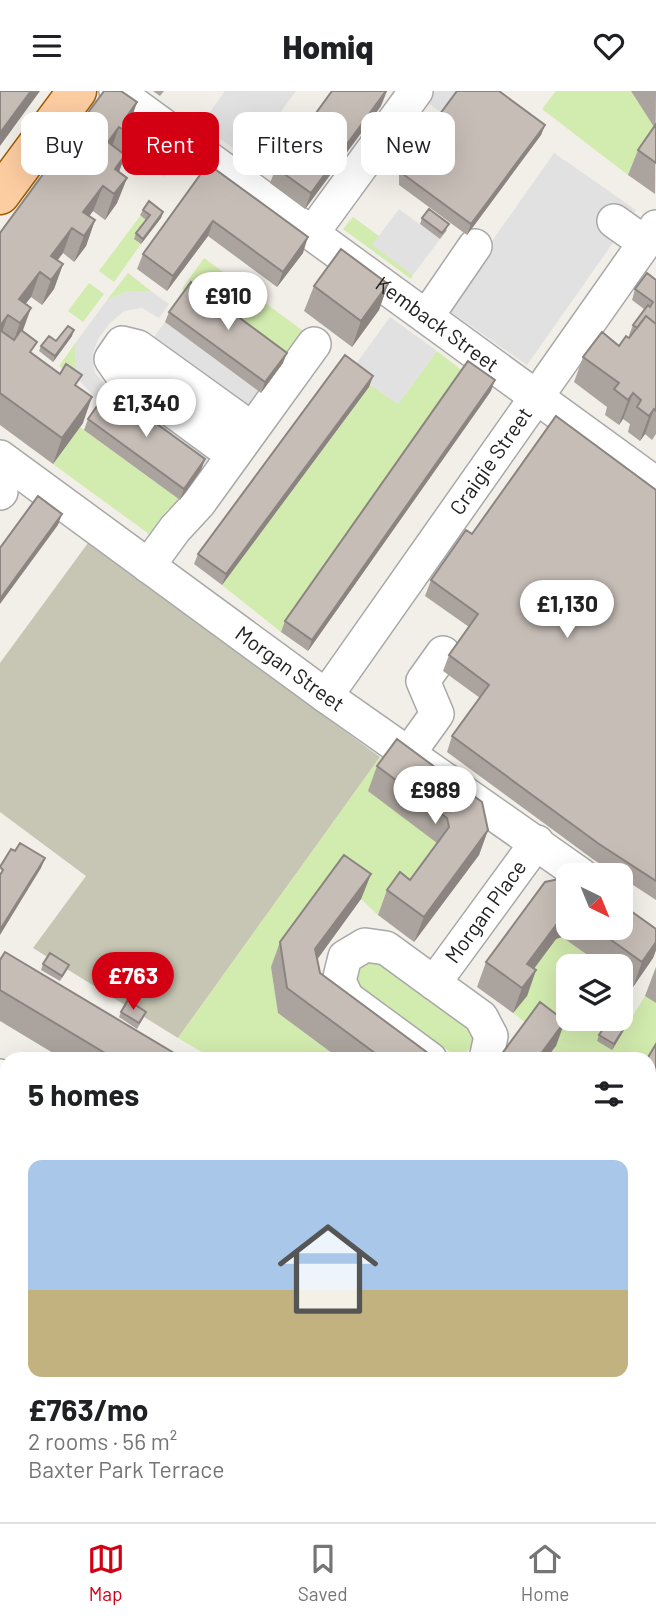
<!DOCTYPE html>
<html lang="en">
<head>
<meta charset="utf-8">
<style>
	body { margin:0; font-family:Barlow,sans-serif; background:#f6f6f6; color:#202124; height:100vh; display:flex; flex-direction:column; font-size:26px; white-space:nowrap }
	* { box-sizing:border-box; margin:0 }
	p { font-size:23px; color:#757577 }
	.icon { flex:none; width:38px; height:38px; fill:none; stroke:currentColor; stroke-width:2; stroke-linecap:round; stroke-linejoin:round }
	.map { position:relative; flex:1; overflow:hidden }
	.details { position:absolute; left:0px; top:961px; width:656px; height:471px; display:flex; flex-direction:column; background:#fff; border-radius:21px 21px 0 0; box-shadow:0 7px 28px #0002 }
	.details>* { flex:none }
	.banner { position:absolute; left:21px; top:21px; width:614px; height:63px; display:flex; gap:14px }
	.needle { width:46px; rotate:137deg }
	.tools { position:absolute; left:556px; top:772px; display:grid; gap:14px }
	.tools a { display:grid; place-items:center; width:77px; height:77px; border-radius:14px; background:#fff; box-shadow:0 7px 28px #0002; font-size:35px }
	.price { position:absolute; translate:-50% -60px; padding:0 16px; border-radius:24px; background:#fff; color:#222; font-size:23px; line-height:46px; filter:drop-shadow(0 2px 4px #0008) }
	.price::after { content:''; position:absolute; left:50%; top:42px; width:21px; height:16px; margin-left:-10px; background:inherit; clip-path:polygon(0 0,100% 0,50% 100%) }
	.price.selected { background:#d30014; color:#fff }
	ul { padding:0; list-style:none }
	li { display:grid; align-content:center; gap:14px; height:371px; padding:0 28px }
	li span { display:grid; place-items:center; height:217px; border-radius:14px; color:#555 }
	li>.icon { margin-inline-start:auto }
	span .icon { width:126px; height:126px; fill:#fffc; stroke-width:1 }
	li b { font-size:30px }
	h2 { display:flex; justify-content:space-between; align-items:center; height:84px; padding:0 28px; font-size:30px }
	.pill { padding:0 24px; border-radius:14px; background:#fff; box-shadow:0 7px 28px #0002; font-size:24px; line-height:63px }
	.pill.selected { background:#d30014; color:#fff }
	header { display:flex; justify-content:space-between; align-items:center; height:91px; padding:0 28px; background:#fff; font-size:32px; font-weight:800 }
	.tabs { display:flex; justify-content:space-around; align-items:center; height:98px; border-top:2px solid #e0e0e0; background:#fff; font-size:19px; color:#757577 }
	.tabs a { display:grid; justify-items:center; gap:4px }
	.tabs .selected { color:#d30014 }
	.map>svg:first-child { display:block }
</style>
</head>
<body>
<header><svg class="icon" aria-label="menu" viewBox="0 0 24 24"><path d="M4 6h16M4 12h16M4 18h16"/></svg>Homiq<svg class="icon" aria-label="heart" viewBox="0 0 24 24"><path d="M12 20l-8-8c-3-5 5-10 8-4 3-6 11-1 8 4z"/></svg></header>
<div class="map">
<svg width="656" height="1431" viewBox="0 0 656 1431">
	<rect width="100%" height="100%" fill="#f2eee8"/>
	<path fill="#c7c5b3" d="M88 452 380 666 178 947 33 857 86 785 0 721V572Z"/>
	<path fill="#d2ebae" d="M556 0H631L656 39 628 84 542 18Z
		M141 124 148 130 134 147 141 153 114 191 99 180Z
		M353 126 379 145 373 154 413 184 411 188 343 138Z
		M204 167 306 242 283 272 182 198Z
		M128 182 151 200H129L107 209Z
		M89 192 104 203 83 231 68 220Z
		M77 250 75 266 77 287 59 275Z
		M437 260 464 281 281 541 222 494 371 294 398 313Z
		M80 336 180 409 166 420 149 443 53 373Z
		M380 666 388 673 438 752 439 762 391 807 378 824 361 808 271 876 340 968H214L178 947Z
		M562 846 603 875H569V928H611L612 958 645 905 656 912V963L649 968H547L556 955 513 922 526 905 518 899 556 848Z
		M366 869 378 870 472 939C477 954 470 963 454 964L358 895 354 884 358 875Z
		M656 1210V1288L649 1284V1221Z"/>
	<path fill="#c7fac6" d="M0 1006 7 1010V1424H649V1402L656 1406V1431H0Z"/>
	<path fill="#e1e1e1" d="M225 0H296L247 67 201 34Z
		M435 0H461L444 24 427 11Z
		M139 40 177 69 164 86 126 57Z
		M554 62 636 119 527 274 445 217Z
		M399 118 440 148 413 184 372 154Z
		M129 200H151L169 213 159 227 142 217 124 220 110 232 98 248 92 264 95 282 107 295 97 309 77 287 75 266 77 250 107 209Z
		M390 226 437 260 398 313 351 280Z
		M165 231 261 302 248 320 152 249Z
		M118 292 214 362 201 379 105 309Z"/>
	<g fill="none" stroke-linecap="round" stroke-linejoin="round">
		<defs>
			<g id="minor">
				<path id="s1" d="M116 0 656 393"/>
				<path d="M614 130 645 152"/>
				<path d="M313 141 416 0"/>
				<path d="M427 225 475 155"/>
				<path d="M233 364 120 281 111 268 122 252 138 256 252 338"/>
				<path id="s2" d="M0 366 326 605 581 784"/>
				<path d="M0 402 1 401"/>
				<path d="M148 475 175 438 199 412 314 253"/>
				<path id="s3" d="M326 605 656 136"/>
				<path d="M409 662 437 623 423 590 443 562"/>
				<path id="s4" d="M434 892 537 751"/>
				<path d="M430 968 347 907 339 890 345 866 365 854 386 857 434 892 481 926 491 945 486 968"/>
				<path d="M0 985 7 989"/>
				<path d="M649 1097 656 1085"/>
				<path d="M649 1383 656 1387"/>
				<path d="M506 1424 507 1431"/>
			</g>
			<path id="major" d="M0 104 77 0"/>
		</defs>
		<use href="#minor" stroke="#a8a8a8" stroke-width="36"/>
		<use href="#major" stroke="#9f5b00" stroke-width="41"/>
		<use href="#minor" stroke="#fff" stroke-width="33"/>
		<use href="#major" stroke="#fdcda2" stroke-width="38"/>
	</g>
	<path fill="#aba39d" d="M153 0H164L160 5Z
		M631 0H656L655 103 628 84 638 59 654 36Z
		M137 11 130 31 133 34 122 62 125 64 119 81 127 87 117 112 105 129 93 120 89 125 95 129 86 155 74 171 63 162 57 169 63 173 54 198 42 214 31 206 25 213 22 241 32 263 78 296 83 332 53 373 0 334V142Z
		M381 15 305 118 270 92 276 77Z
		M545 34 541 44 467 144 399 94V84L403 73Z
		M208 73 303 162 277 196 208 145 167 200 137 178 143 163Z
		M143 119 163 121 161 127 141 153 134 148 136 142 146 129 140 124Z
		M422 127 447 139 440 148 420 133Z
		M656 189V343L652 349 645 343 640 350 628 341 630 333 623 328 619 334 605 324 607 316 574 291 583 266 619 255 629 247 630 246 629 244 633 234 644 218 632 209 635 198Z
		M388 193 379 219 352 256 304 220 314 195Z
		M169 221 283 272 261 302 165 231Z
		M72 245 53 271 39 260 41 255Z
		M373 285 369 296 222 494 194 473 198 463Z
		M491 300 308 560 281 541 285 530Z
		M88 328 205 368 201 379 180 409 84 339Z
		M656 399V809L621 786V784H618L594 769 447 661 452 645 480 607 443 580 449 564 469 536 425 505 431 489 472 443Z
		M377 675 488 739 479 764 414 851 378 824 387 799 410 789 437 752 368 700Z
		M371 783 361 808 317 868 320 882 436 968H340L278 922 271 876 280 851Z
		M569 786V836L656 838V859L653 867 633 896 621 888V875H603L562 846 556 848 534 878 536 879 527 905 513 922 477 896 486 871Z
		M0 869 184 968H63L0 930Z
		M43 873 69 874 67 879 60 890 41 879Z
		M656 876V912L645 905Z
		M121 921 144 926 137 938 119 926Z
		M627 934 612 959 597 950 599 944Z
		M656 1125V1210L649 1221V1137Z
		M649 1253 656 1257V1338L649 1334Z"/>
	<path fill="#8b8480" d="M31 0H40L0 55V42Z
		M387 0 381 15 305 118 311 102Z
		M137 11 128 37 125 28Z
		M133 34 124 59 119 67 128 42Z
		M545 34 541 44 467 144 471 133Z
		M119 36 110 61 108 51Z
		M125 64 116 89 115 78Z
		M127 87 117 112 105 129 114 103Z
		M103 95 93 120 78 141 83 121Z
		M163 121 161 127 141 153 143 148Z
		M95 129 86 155 74 171 84 145Z
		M213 130 208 145 167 200 173 185Z
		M72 137 63 162 46 185 51 165Z
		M308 146 303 162 277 196 283 181Z
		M63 173 54 198 42 214 51 189Z
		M40 181 31 206 14 228 19 208Z
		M388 193 379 219 352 256 361 230Z
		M31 217 22 242 11 258 20 232Z
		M8 224 0 247V235Z
		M74 239 72 245 53 271 55 265Z
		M287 262 283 272 261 302 265 291Z
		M373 285 369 296 222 494 226 483Z
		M495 289 491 300 308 560 312 549Z
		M633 302 623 328 619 334 628 309Z
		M92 306 83 332 53 373 62 347Z
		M654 318 645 343 640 350 649 325Z
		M205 368 201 379 180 409 184 398Z
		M62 423 58 434 0 513V508Z
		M488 739 479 764 414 851 424 826Z
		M45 767 41 777 0 844V839Z
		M371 783 361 808 306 884 315 858Z
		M565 822H569V829L562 846 556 848 520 896 527 873Z
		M656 851V859L653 867 633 896 642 871Z
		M536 879 527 905 513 922 522 897Z
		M629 929 627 934 612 959 614 953Z
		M565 930 556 955 546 968H537Z
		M656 1022V1032L649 1044V1032Z
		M656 1206V1211L649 1221V1217Z"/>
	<path fill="#c7bdb7" stroke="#8b8480" stroke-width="2" d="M0 0H31L0 42Z
		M104 0H121L137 11 125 28 133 34 131 38 128 42 119 36 108 51 125 64 115 78 127 87 114 103 103 95 83 121 95 129 84 145 72 137 51 165 63 173 51 189 40 181 19 208 31 217 20 232 8 224 0 235V142Z
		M332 0H386L311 102 276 77Z
		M457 0H499L545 34 471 133 403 83V73Z
		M656 33V72L638 59Z
		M208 73 308 146 283 181 213 130 173 185 143 163Z
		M149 110 163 121 143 148 136 142 150 124 143 119Z
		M429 118 449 133 442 142 422 127Z
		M341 158 388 193 361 230 314 195Z
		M647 182 656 189V233L646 225 637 237 633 234 648 214 650 216 653 211 635 198Z
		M191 191 287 262 265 291 169 221Z
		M646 225 656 233V320L654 318 649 325 637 316 641 309 633 302 628 309 614 298 619 292 583 266 602 241 619 255 626 245 629 247Z
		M68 235 74 239 55 265 41 255 49 245 56 250Z
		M0 239 14 249 21 239 37 251 30 261 60 283 66 273 82 284 75 294 92 306 62 347 0 302Z
		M345 264 373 285 226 483 198 463Z
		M468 270 495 289 312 549 285 530Z
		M109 298 205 368 184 398 88 328Z
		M556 325 656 399V790L599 753 452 645 489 594 449 564 478 523 431 489 466 439 472 443Z
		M38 405 62 423 0 508V457Z
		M397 648 482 711 488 739 424 826 387 799 400 781 410 789 449 736 447 727 377 675Z
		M20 752 45 767 0 839V784L3 779 0 776 11 758 15 760Z
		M344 764 371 783 315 858 320 882 436 968H383L287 897 280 851Z
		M569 786V822H565L527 873 536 879 522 897 486 871 545 791Z
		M621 813 656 838V851L642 871 593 836H621Z
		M5 861 184 968H115L0 899V869Z
		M50 862 69 874 62 885 43 873Z
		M128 909 146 921 139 932 121 921Z
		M540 911 565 930 537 968H498Z
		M621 924 629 929 614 953 599 944 610 928H621Z
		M656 953V1022L649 1032V968H647Z
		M604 963 612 968H601Z
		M656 1125V1180L649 1176V1137Z
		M649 1194 656 1198V1206L649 1217 650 1207H649Z
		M649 1253 656 1257V1302L649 1298Z"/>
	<g text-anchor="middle" stroke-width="5" stroke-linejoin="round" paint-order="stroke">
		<g font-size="21" fill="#212121" stroke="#fff">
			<text dy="7" stroke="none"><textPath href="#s1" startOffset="397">Kemback Street</textPath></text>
			<text dy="7" stroke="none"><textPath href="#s3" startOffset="287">Craigie Street</textPath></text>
			<text dy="7" stroke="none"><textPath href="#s2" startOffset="359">Morgan Street</textPath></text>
			<text dy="7" stroke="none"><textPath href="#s4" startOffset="88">Morgan Place</textPath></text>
		</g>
	</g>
</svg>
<div class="tools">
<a><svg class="needle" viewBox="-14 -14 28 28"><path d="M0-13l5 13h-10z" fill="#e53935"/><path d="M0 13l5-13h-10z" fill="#757577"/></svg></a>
<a><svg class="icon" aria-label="layers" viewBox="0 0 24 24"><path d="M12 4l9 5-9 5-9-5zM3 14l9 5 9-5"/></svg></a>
</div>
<b class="price" style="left:228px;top:241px">£910</b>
<b class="price" style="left:146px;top:348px">£1,340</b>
<b class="price" style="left:567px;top:549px">£1,130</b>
<b class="price" style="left:435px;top:735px">£989</b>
<b class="price selected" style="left:133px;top:921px">£763</b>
<div class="banner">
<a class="pill">Buy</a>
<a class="pill selected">Rent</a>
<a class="pill">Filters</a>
<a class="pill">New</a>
</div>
<section class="details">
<h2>5 homes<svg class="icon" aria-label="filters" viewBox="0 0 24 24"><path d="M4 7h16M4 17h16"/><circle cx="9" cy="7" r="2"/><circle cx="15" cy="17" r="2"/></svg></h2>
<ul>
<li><span style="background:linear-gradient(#a9c7e8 60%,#c2b280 0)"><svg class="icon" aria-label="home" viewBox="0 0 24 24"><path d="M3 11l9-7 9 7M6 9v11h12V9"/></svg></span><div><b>£763/mo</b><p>2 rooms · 56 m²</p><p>Baxter Park Terrace</p></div></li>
</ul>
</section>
</div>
<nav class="tabs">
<a class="selected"><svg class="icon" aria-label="map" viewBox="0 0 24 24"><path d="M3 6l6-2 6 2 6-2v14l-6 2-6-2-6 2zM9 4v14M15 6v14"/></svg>Map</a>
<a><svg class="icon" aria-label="saved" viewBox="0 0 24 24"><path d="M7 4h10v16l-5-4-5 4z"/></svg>Saved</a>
<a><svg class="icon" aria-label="home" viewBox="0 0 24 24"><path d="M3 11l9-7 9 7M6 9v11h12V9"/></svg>Home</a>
</nav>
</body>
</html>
